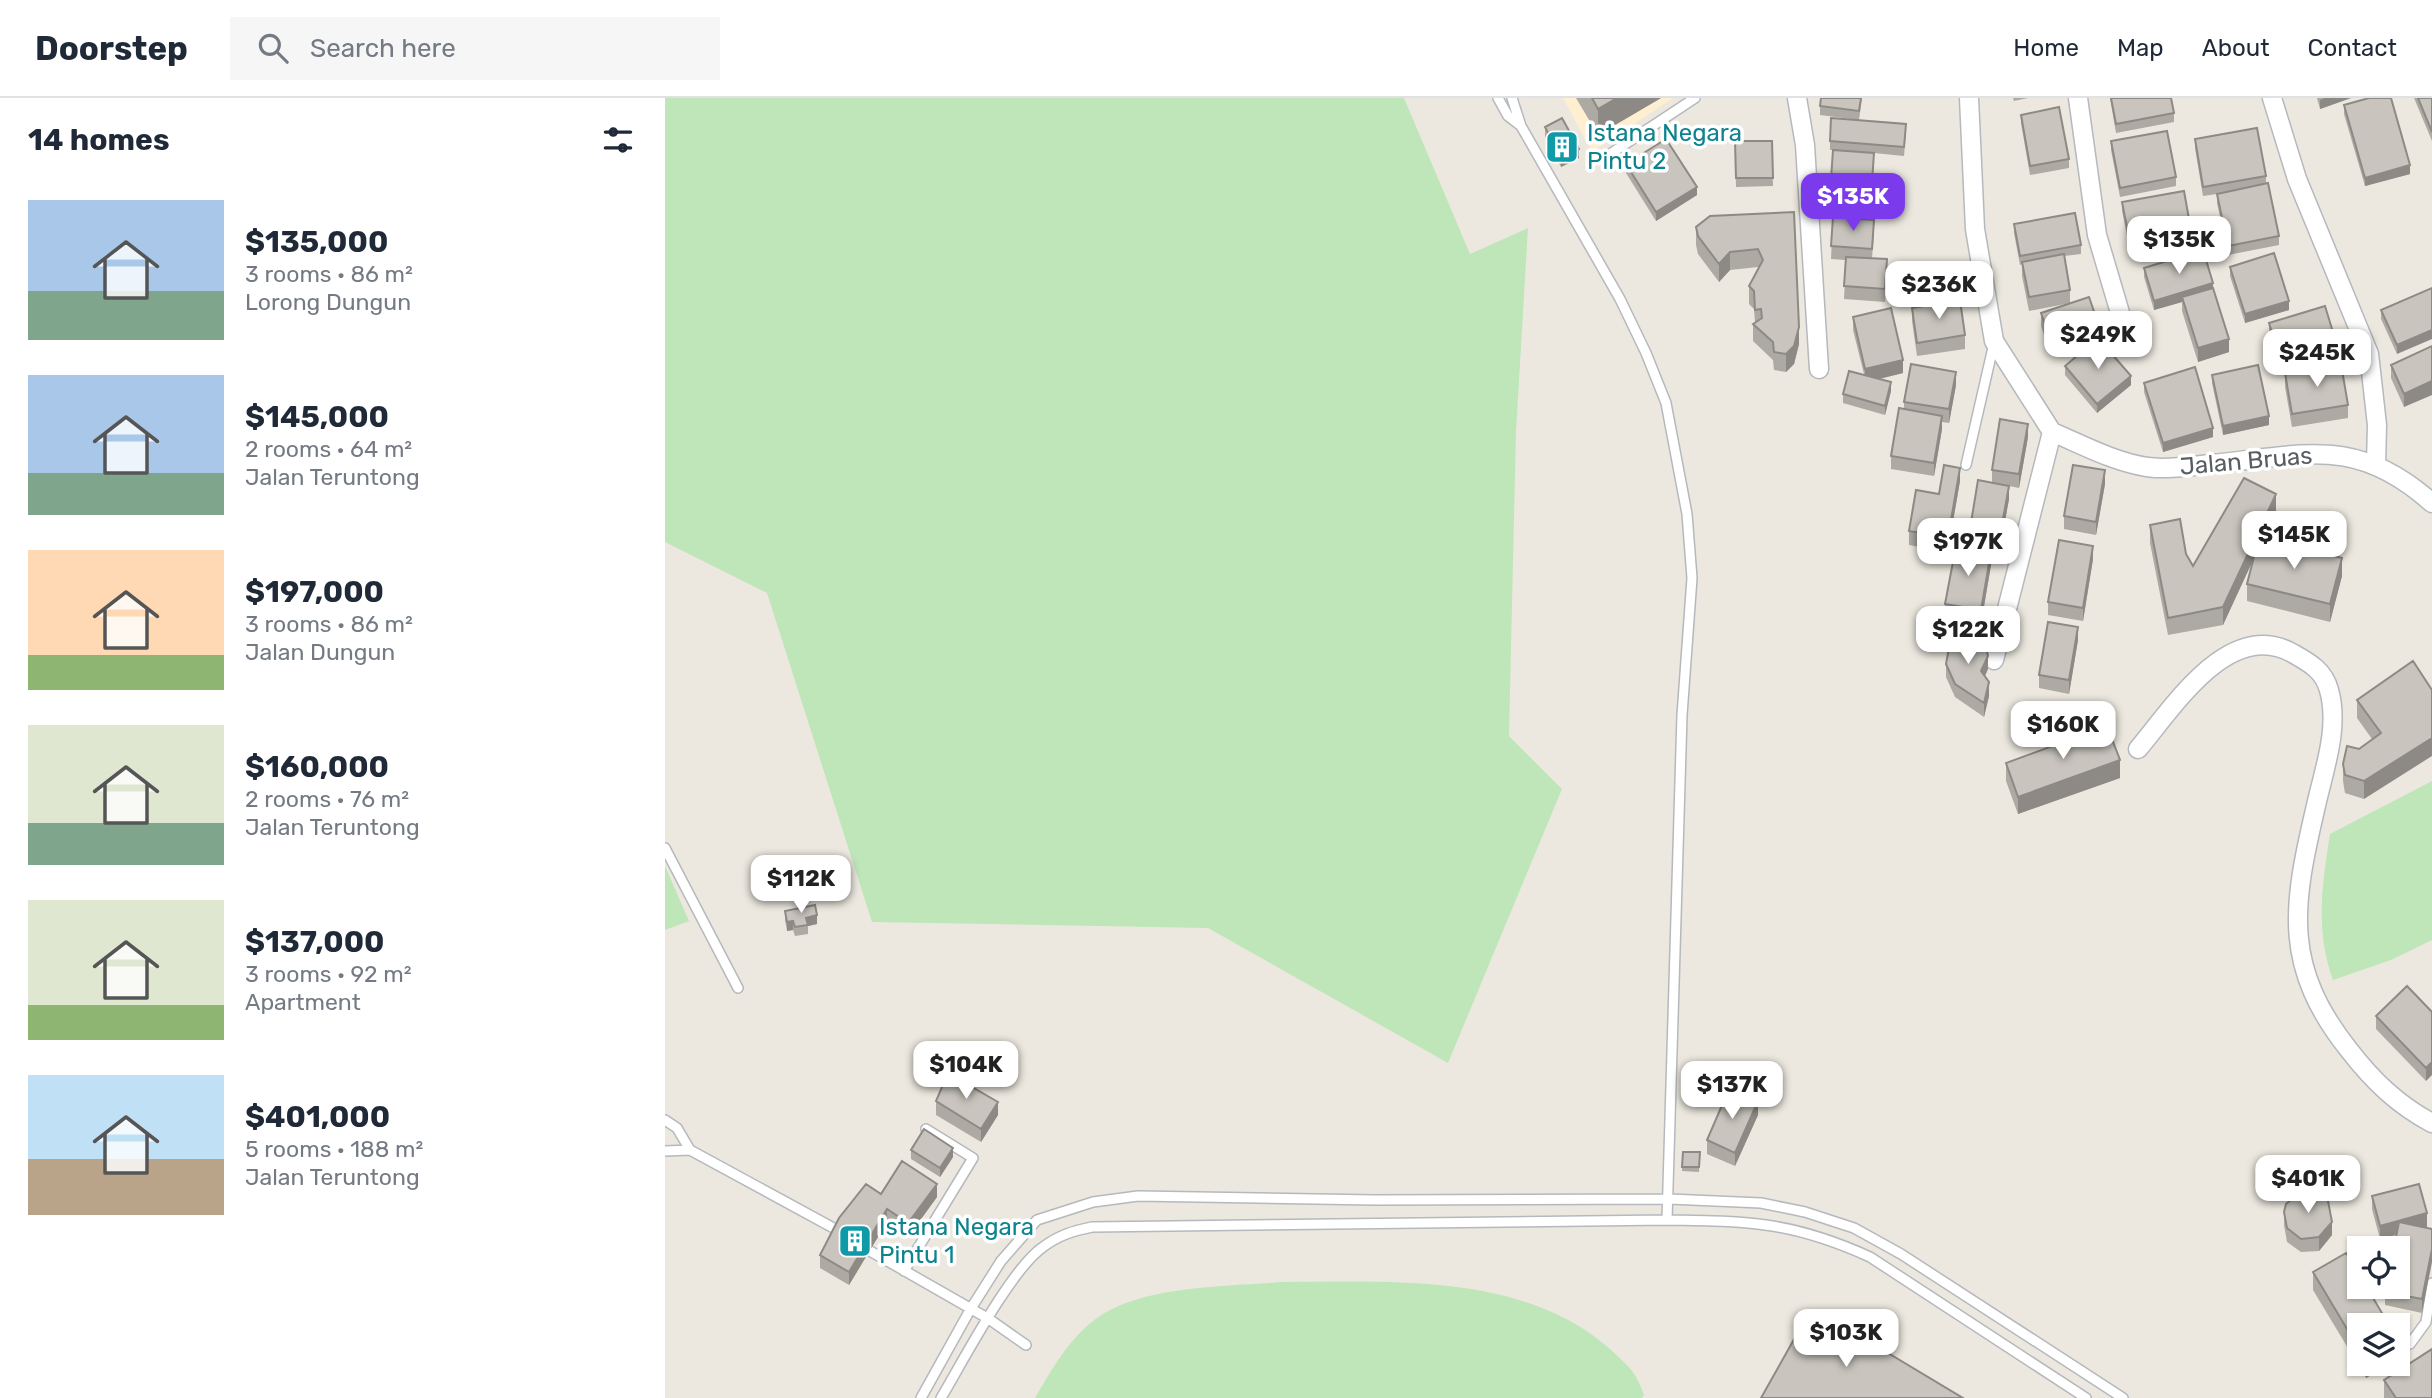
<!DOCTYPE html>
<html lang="en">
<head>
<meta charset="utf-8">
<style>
	body { margin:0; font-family:Rubik,sans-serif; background:#f6f6f7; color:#1f2937; height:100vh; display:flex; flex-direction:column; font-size:26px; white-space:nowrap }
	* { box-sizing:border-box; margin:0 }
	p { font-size:23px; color:#747a83 }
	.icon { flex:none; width:38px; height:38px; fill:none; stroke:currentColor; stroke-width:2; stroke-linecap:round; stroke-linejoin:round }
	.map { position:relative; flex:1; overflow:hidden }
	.drawer { display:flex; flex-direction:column; background:#fff; width:665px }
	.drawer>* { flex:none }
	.fabs { position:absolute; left:1682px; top:1138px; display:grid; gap:14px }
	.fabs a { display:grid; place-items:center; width:63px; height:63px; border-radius:0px; background:#fff; box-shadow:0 2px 5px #0004; font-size:35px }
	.price { position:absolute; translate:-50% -60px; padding:0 16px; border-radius:14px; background:#fff; color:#222; font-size:23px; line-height:46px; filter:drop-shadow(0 2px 4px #0008) }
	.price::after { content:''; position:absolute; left:50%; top:42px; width:21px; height:16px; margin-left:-10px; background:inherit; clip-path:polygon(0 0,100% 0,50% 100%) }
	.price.current { background:#7c3aed; color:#fff }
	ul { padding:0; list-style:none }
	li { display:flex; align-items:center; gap:21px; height:175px; padding:0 28px }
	li span { display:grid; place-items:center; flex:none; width:196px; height:140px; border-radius:0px; color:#555 }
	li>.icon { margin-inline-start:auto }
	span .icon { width:84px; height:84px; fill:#fffc; stroke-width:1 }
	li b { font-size:30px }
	h2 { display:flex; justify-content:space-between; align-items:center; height:84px; padding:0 28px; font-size:30px }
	header { display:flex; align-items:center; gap:42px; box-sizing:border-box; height:98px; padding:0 35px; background:#fff; border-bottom:2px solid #e0e1e3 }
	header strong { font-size:33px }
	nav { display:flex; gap:38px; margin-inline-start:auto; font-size:24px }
	.search { width:490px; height:63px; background:#f6f6f7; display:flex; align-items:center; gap:18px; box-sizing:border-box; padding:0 24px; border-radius:0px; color:#747a83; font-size:26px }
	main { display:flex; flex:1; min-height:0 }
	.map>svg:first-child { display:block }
</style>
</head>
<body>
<header>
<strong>Doorstep</strong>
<div class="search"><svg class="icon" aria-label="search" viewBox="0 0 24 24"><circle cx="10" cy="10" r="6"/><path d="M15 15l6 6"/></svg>Search here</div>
<nav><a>Home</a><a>Map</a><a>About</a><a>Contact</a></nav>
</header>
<main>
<section class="drawer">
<h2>14 homes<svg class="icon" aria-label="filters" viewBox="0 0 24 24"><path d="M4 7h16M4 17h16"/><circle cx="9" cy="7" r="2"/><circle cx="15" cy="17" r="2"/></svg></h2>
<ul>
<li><span style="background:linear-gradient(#a9c7e8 65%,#7fa58c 0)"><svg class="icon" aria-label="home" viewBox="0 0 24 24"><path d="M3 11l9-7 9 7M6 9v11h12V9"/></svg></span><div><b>$135,000</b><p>3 rooms · 86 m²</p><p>Lorong Dungun</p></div></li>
<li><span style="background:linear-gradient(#a9c7e8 70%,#7fa58c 0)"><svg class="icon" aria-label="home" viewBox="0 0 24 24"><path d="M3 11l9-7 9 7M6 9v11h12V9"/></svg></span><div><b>$145,000</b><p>2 rooms · 64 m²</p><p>Jalan Teruntong</p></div></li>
<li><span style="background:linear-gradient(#ffd9b3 75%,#8fb573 0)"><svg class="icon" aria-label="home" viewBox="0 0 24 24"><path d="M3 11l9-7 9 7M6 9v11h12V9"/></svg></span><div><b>$197,000</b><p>3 rooms · 86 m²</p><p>Jalan Dungun</p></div></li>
<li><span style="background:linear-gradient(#dfe7d0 70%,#7fa58c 0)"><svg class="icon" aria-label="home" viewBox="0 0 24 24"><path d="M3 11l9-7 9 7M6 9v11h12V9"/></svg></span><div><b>$160,000</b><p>2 rooms · 76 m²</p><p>Jalan Teruntong</p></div></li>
<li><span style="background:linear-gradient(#dfe7d0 75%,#8fb573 0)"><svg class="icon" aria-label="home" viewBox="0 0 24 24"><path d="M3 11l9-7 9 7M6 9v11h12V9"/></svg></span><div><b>$137,000</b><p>3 rooms · 92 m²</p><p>Apartment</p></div></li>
<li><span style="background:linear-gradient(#bfe0f5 60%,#b9a48a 0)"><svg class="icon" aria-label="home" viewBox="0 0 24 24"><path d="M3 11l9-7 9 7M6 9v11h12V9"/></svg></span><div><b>$401,000</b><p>5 rooms · 188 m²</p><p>Jalan Teruntong</p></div></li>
</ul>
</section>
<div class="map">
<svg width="1767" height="1300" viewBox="0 0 1767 1300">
	<rect width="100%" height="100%" fill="#ece8df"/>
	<path fill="#ffefd1" d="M898 0H1008L927 54Z"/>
	<path fill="#bee6b9" d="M0 0H739L805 156 863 130 851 333 844 638 897 691 783 965 543 830 207 824 102 495 0 444Z
		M1767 683V842L1726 862 1668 882C1650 832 1657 787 1665 736Z
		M0 768 24 823 0 832Z
		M616 1184C724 1184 858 1174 945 1251 962 1267 971 1273 979 1297L977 1300H370C387 1271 405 1239 432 1220 478 1187 561 1189 616 1184Z"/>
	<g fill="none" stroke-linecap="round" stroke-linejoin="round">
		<defs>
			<path id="lane" d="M833 0 843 18 856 28
				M847 0 856 28 955 201 981 255 1001 305 1022 416 1027 480 1017 617 1002 1122
				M939 60 1030 0
				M1301 367 1329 245
				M0 750 73 890
				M0 1022 12 1030 25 1052 0 1053
				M25 1052 174 1133
				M205 1153 324 1221 361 1247
				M239 1173 308 1060 261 1031
				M1693 1174 1694 1176
				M1732 1245 1745 1246 1761 1224 1767 1185
				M256 1300 305 1212 336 1163 372 1122 428 1104 473 1098 710 1102 1004 1101 1096 1105 1140 1114 1189 1130 1236 1156 1458 1300
				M276 1300C298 1263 346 1171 378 1149 394 1137 408 1133 427 1129L1002 1122C1085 1123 1128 1124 1205 1159L1421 1300"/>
			<path id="street" d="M1132 0 1140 47 1154 271
				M1304 0 1310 131 1329 243 1387 334 1329 562
				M1413 0 1432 137 1458 225
				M1607 0 1632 81 1704 256 1712 327 1711 366
				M1387 334C1418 347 1449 364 1482 369 1503 372 1525 368 1546 366 1639 357 1691 337 1767 405
				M1473 651C1508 610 1565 518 1629 556 1645 565 1659 573 1664 592 1675 631 1658 674 1650 712 1627 810 1618 869 1684 952 1708 983 1733 1007 1767 1025"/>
		</defs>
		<use href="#lane" stroke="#b5b8bd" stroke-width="12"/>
		<use href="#street" stroke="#b5b8bd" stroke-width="21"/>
		<use href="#lane" stroke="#fff" stroke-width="9"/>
		<use href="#street" stroke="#fff" stroke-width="18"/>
	</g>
	<path fill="#ada9a3" d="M911 0H996L933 37Z
		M1197 0 1194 22 1155 17V8Z
		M1348 0H1363L1349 3Z
		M1445 0H1506L1509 15V24L1451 35Z
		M1652 0H1686L1655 11Z
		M1749 0H1767V43Z
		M1679 7 1745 76 1700 88 1679 16Z
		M1356 17 1404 61V70L1365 77 1356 25Z
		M880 29 914 60 896 69 880 38Z
		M1241 35 1239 58 1209 55 1207 92 1209 101 1208 122 1209 135 1207 160 1222 175 1220 204 1179 201 1181 162 1166 161 1169 90H1166V81L1172 52H1165V43Z
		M1530 41 1601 78V86L1614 138V147L1563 157 1552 105V96L1538 98 1530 50Z
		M1070 43H1107L1108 88 1071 89Z
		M1446 43 1511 79V88L1455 99 1446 52Z
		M961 66 1032 97 991 123 961 75Z
		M1457 104 1527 138V147L1466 158 1457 113Z
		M1129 114 1134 246 1129 266 1121 274 1109 272 1108 262 1088 243V226L1090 224 1089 211 1084 206V188L1094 170 1093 169 1065 172 1054 184 1033 156 1031 147V129Z
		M1349 126 1416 147V156L1399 158 1405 192V205L1433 238 1385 254 1376 228V215L1405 205 1364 213 1357 178V166L1355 167 1349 135Z
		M1565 169 1624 212 1580 225 1565 178Z
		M1479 170 1548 191 1564 254 1533 264 1517 213V204L1489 212 1479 179Z
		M1767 190 1732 256 1716 221V212Z
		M1247 210 1300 237V251L1252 258 1247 223Z
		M1188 219 1238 275 1215 281 1226 293 1220 317 1178 305V296L1199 276 1188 232Z
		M1604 225 1671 257 1615 274 1604 239Z
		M1767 248 1739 309 1726 280V267Z
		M1400 268 1466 287 1432 315 1400 277Z
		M1620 275 1683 307V320L1627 329 1620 289Z
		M1547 277 1604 327 1558 337 1547 285Z
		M1479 285 1548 339 1498 354 1479 294Z
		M1291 287 1284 325 1277 324V331L1269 378 1226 371V358L1239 311V304Z
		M1363 339 1354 390 1344 388V401L1334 456 1326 455V467L1316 526 1280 520V506L1304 450V437L1327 385V372Z
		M1295 383 1282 458 1266 455V451L1244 447V433L1274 396Z
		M1440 386 1431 437 1399 431V418Z
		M1611 413 1598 440 1677 478 1665 524 1582 503V486L1588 461 1558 527 1503 537 1485 445V427L1521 456 1528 468Z
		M1428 461 1418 523 1383 517V504Z
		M1413 542 1404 596 1374 590V577Z
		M1748 563 1699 701 1680 695 1678 683V666L1707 641 1692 620V602Z
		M1281 566 1323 571 1320 578 1324 598 1319 619 1290 599 1281 579Z
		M1341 665 1455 680 1353 716 1341 683Z
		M120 813 152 826 143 828V836L130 838 128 832 122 833 120 822Z
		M1767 914 1761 983 1711 931V918Z
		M271 1003 333 1017 316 1044 271 1017Z
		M1093 1017 1070 1068 1042 1056V1042Z
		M246 1052 288 1059 275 1079 246 1061Z
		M1018 1054H1035L1034 1074 1017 1073Z
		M216 1096 272 1099 243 1139 222 1124 184 1187 155 1170V1157Z
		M1707 1098 1762 1129H1760L1757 1215 1720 1207V1194L1731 1137 1715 1141 1707 1111Z
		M1619 1114 1667 1137 1654 1153 1636 1154 1622 1144 1619 1127Z
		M1648 1174 1694 1227V1265H1727L1701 1280 1648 1192Z
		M1719 1282 1767 1300H1719Z"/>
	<path fill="#8d8a85" d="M952 0H996L933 37V11Z
		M1660 0H1686L1655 11V2Z
		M914 51V60L896 69V60Z
		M1745 67V76L1700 88V80Z
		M1032 89V97L991 123V114Z
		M1065 154V172L1054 184V166Z
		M1548 185V194L1517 199V204L1489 212V203Z
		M1624 203V212L1580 225V216Z
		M1433 225V238L1385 254V241Z
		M1134 229V246L1129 266 1121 274V256Z
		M1767 232V241L1732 256V247Z
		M1564 241V254L1533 264V250Z
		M1671 244V257L1615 274V261Z
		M1238 262V275L1200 284V271Z
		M1291 274V287L1284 325V311Z
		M1466 278V287L1432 315V306Z
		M1767 283V297L1739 309V296Z
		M1226 284V293L1220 317V308Z
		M1277 318V331L1269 378V365Z
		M1604 318V327L1558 337V328Z
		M1363 326V339L1354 390V376Z
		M1548 330V339L1498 354V345Z
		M1295 370V383L1282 458V445Z
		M1440 372V386L1431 437V424Z
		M1344 388V401L1334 456V443Z
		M1611 396V413L1558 527V509Z
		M1428 448V461L1418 523V510Z
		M1326 454V467L1316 526V512Z
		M1677 460V478L1665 524V506Z
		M1413 529V542L1404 596V582Z
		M1323 558V571L1316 586V573Z
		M1324 584V598L1319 619V605Z
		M1767 640V658L1699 701V683Z
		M1455 662V680L1353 716V699Z
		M152 817V826L143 828 141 820Z
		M128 823V832L122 833V824Z
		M1767 964V977L1761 983V970Z
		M1093 1003V1017L1070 1068V1055Z
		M333 1004V1017L316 1044V1031Z
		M288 1050V1059L275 1079V1070Z
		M272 1086V1099L243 1139V1125Z
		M222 1111V1124L184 1187V1174Z
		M1762 1115V1129L1715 1141V1128Z
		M1667 1124V1137L1654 1153V1139Z
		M1767 1151V1164L1757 1215V1201Z
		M1734 1243V1261L1732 1262V1244Z
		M1701 1265H1727L1701 1280Z"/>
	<path fill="#c9c5be" stroke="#8d8a85" stroke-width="2" d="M927 0H952L933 11Z
		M1156 0H1196L1194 13 1155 8Z
		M1446 0H1506L1509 15 1451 26Z
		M1704 0H1726L1745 67 1700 80 1679 7Z
		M1753 0H1767V34Z
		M1394 9 1404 61 1365 68 1356 17Z
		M897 20 914 51 896 60 880 29Z
		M1166 20 1241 26 1239 49 1165 43Z
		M1592 30 1601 78 1538 89 1530 41Z
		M1502 33 1511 79 1455 90 1446 43Z
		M1001 41 1032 89 991 114 961 66Z
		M1070 43H1107L1108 80H1071Z
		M1168 52 1209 55 1207 84 1166 81Z
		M1603 85 1614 138 1563 148 1552 96Z
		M1169 89 1209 92 1208 121 1167 118Z
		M1519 93 1527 138 1466 149 1457 104Z
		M1129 114 1134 229 1129 248 1121 256 1109 254 1108 244 1088 226 1097 220 1096 211 1090 212 1089 193 1084 188 1098 162 1093 151 1065 154 1054 166 1033 138 1031 129 1045 118Z
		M1410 115 1416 147 1355 158 1349 126Z
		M1168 119 1209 122 1207 151 1166 148Z
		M1538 152 1548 185 1489 203 1479 170Z
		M1609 155 1624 203 1580 216 1565 169Z
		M1399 156 1405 192 1364 199 1357 164Z
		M1181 159 1222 161 1220 191 1179 188Z
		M1548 190 1564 241 1533 250 1517 199Z
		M1767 190V232L1732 247 1716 212Z
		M1424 199 1433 225 1385 241 1376 215Z
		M1295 202 1300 237 1252 245 1247 210Z
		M1660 208 1671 244 1615 261 1604 225Z
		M1226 210 1238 262 1200 271 1188 219Z
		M1433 240 1466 278 1432 306 1400 268Z
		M1767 248V283L1739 296 1726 267Z
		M1246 266 1291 274 1284 311 1239 304Z
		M1676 266 1683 307 1627 316 1620 275Z
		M1593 267 1604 318 1558 328 1547 277Z
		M1530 269 1548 330 1498 345 1479 285Z
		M1184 273 1226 284 1220 308 1178 296Z
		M1234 310 1277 318 1269 365 1226 358Z
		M1335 321 1363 326 1354 376 1327 372Z
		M1279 367 1295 370 1282 445 1266 442 1267 437 1244 433 1251 392 1274 396Z
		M1408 367 1440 372 1431 424 1399 418Z
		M1579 380 1611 396 1558 509 1503 520 1485 427 1515 421 1521 456 1528 468Z
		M1313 382 1344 388 1334 443 1304 437Z
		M1594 439 1677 460 1665 506 1582 486Z
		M1394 442 1428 448 1418 510 1383 504Z
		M1291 448 1326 454 1316 512 1280 506Z
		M1383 524 1413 529 1404 582 1374 577Z
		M1286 539 1320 545 1323 558 1316 573 1324 584 1319 605 1290 586 1281 566Z
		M1748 563 1767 592V640L1699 683 1680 677 1678 666 1682 648 1694 651 1716 635 1692 602Z
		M1442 628 1455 662 1353 699 1341 665Z
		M150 807 152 817 141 820 143 827 130 829 128 823 122 824 120 813Z
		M1742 888 1767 914V964L1761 970 1711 918Z
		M283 975 333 1004 316 1031 271 1003Z
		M1064 991 1093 1003 1070 1055 1042 1042Z
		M259 1031 288 1050 275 1070 246 1052Z
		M1018 1054H1035L1034 1069H1017Z
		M237 1063 272 1086 243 1125 222 1111 184 1174 155 1157 174 1120 201 1086 216 1096Z
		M1754 1086 1762 1115 1715 1128 1707 1098Z
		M1651 1094 1663 1103 1667 1124 1654 1139 1636 1141 1622 1130 1619 1114 1621 1106 1634 1095Z
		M1734 1124 1767 1131V1151L1757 1201 1720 1194 1721 1188H1732V1150H1729Z
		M1681 1155 1694 1177V1188H1701L1724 1227H1694V1251L1648 1174Z
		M1158 1216 1298 1300H1096L1141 1220 1151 1227Z
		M1767 1251V1300H1731L1719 1282Z"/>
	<defs>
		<symbol id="building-square" viewBox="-11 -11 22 22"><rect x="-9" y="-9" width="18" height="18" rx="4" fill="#0f9aa8" stroke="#fff"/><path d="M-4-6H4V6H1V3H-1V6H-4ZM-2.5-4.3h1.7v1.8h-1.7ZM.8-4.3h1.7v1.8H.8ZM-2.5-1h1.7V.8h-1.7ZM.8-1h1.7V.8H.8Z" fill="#fff"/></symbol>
	</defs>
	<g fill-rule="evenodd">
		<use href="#building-square" x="878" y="30" width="38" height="38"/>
		<use href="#building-square" x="171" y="1124" width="38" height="38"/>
	</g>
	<g text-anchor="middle" stroke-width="7" stroke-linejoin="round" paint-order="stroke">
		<g font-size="24" fill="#0d838f" stroke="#fff" text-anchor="start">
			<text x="922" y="43">Istana Negara<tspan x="922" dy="28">Pintu 2</tspan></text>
			<text x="214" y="1137">Istana Negara<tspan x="214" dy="28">Pintu 1</tspan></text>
		</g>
		<g font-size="24" fill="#585d61" stroke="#fff">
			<text transform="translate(1581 363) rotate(-5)" y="8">Jalan Bruas</text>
		</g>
	</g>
</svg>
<div class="fabs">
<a><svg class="icon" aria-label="locate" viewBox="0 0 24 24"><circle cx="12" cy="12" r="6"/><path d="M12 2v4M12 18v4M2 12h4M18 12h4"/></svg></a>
<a><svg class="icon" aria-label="layers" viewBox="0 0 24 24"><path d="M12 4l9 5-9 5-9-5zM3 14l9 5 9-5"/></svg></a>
</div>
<b class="price current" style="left:1188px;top:135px">$135K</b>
<b class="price" style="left:1514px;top:178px">$135K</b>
<b class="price" style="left:1274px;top:223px">$236K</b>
<b class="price" style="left:1433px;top:273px">$249K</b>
<b class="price" style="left:1652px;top:291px">$245K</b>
<b class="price" style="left:1629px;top:473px">$145K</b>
<b class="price" style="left:1303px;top:480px">$197K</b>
<b class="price" style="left:1303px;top:568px">$122K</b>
<b class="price" style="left:1398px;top:663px">$160K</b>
<b class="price" style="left:136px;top:817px">$112K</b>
<b class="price" style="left:301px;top:1003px">$104K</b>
<b class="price" style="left:1067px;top:1023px">$137K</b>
<b class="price" style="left:1643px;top:1117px">$401K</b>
<b class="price" style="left:1181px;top:1271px">$103K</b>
</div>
</main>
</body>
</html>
